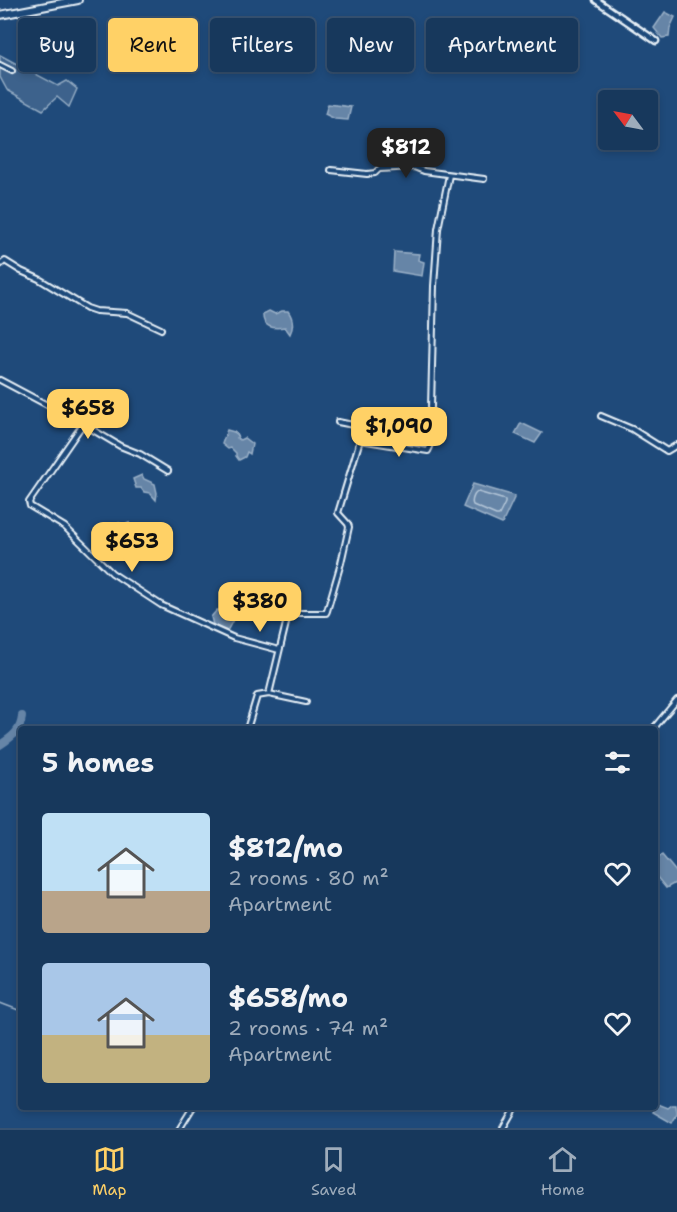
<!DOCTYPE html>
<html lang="en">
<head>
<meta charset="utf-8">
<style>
	body { margin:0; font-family:"Shantell Sans",sans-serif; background:#244365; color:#f1f3f6; height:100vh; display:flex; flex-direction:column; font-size:22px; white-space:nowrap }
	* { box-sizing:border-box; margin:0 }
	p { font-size:20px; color:#9eacbb }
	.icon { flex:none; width:33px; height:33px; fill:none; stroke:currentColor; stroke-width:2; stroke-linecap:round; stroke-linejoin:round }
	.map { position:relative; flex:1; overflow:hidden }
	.panel { position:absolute; left:18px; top:726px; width:640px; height:384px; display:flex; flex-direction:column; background:#17385c; border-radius:6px; box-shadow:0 3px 9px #0003,0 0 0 2px #365272 }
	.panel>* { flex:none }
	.hud { position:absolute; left:18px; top:18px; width:642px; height:54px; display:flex; gap:12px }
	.needle { width:39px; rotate:302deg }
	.controls { position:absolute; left:598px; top:90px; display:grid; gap:12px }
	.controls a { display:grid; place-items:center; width:60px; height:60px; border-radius:6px; background:#17385c; box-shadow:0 3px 9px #0003,0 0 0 2px #365272; font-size:30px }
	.price { position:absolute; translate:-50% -51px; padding:0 14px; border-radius:12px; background:#ffd166; color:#111; font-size:20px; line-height:39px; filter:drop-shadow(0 2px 3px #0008) }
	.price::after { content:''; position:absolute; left:50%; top:36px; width:18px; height:14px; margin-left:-9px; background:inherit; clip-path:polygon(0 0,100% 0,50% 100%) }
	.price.active { background:#222; color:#fff }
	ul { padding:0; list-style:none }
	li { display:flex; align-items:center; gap:18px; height:150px; padding:0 24px }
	li span { display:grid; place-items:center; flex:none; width:168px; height:120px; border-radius:6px; color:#555 }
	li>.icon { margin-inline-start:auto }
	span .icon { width:72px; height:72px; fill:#fffc; stroke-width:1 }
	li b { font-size:26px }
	h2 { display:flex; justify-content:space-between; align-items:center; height:72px; padding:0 24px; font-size:26px }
	.chip { padding:0 21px; border-radius:6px; background:#17385c; box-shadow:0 3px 9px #0003,0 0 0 2px #365272; font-size:21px; line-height:54px }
	.chip.active { background:#ffd166; color:#111 }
	.tab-bar { display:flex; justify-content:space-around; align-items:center; height:84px; border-top:2px solid #365272; background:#17385c; font-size:16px; color:#9eacbb }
	.tab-bar a { display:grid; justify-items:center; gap:3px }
	.tab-bar .active { color:#ffd166 }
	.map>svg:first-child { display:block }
</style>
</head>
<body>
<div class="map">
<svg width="677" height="1128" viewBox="0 0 677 1128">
	<rect width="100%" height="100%" fill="#1f4a7a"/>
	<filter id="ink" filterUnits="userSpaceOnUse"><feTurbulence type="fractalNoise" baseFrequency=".0167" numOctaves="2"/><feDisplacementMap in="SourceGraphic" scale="12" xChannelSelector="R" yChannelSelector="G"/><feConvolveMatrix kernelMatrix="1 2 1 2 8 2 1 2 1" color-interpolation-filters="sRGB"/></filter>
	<g filter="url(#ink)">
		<path fill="#3c628c" stroke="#92aac2" stroke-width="1.5" d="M0 55 58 86 67 81 77 89 69 107 57 97 43 110 7 90 0 77Z"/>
		<path fill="#6685a7" stroke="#9ab0c7" stroke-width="1.5" d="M665 12 675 17 670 28 669 37 662 38 654 28Z
			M483 32 506 39 502 51H496L491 53 490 48 477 44Z
			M328 104 351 107 348 120 335 119 325 114Z
			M394 252 419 254 418 260 424 262 422 276 393 271Z
			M269 311 275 314 282 311H288C293 318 294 326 290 334L285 327C274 329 262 328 263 314Z
			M521 423 542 433 535 443 515 434Z
			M227 430 234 432 238 435 237 438 240 440 244 438 252 444 250 454 247 452 245 457 239 460 236 456V453L231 448 228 449 222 444Z
			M142 475 144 479 155 484 157 493 156 500 150 493 144 492 141 488H136L133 479Z
			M473 484 515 496 502 524 463 507Z
			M119 523 124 525 129 523 127 531 134 536 132 541 126 549 130 554 125 555 121 553C126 536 119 542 115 528Z
			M217 610 226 611 232 615 233 620 227 631 213 625 211 617Z
			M662 855 677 873V882L666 888 656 876V860Z
			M658 1104 668 1108 672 1105H676L677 1114 672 1123 653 1112Z"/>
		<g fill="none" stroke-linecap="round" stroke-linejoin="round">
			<path stroke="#b4c6d8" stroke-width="1.5" d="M478 492 505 500V503L499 515H496L473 505C471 501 474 493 478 492Z"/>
			<path stroke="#9ab0c7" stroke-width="1.5" d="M0 1003 21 1011"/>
			<path stroke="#6685a7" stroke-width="8" d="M0 745C12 737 21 731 22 716"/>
			<defs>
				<path id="minor" d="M0 65 12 71
					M331 170 367 174 375 173 379 169 414 167 424 171 484 179
					M0 265 5 261 21 271 39 279 87 308 96 311 127 313 161 329
					M0 380 83 424
					M601 416 632 429 667 451 677 445
					M338 422 363 427 365 429 360 440
					M168 471 140 454 120 446 83 424 29 502 30 506 65 527 112 573 161 605 234 638 279 650
					M269 694 288 615 290 613H326L327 611 341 563 349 527 348 524 338 513 360 440 428 451 430 447 434 286 438 229 449 175
					M248 726 257 696 269 694 306 702
					M653 729 677 700
					M180 1128 193 1107
					M503 1128 515 1107"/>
				<path id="tertiary" d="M596 0 656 41"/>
				<path id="trunk" d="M0 15 78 0"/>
			</defs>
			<use href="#minor" stroke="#e8f1f8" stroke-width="8"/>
			<use href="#tertiary" stroke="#e8f1f8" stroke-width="9"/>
			<use href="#trunk" stroke="#e8f1f8" stroke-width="10"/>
			<use href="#minor" stroke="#1f4a7a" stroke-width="4"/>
			<use href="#tertiary" stroke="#1f4a7a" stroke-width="4.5"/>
			<use href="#trunk" stroke="#1f4a7a" stroke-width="6"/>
		</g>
	</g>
</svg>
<div class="controls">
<a><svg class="needle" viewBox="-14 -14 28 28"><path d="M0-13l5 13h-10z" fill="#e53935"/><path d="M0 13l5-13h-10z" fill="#9eacbb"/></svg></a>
</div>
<b class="price active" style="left:406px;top:179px">$812</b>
<b class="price" style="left:88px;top:440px">$658</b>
<b class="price" style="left:399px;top:458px">$1,090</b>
<b class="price" style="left:132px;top:573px">$653</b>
<b class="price" style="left:260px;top:633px">$380</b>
<div class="hud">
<a class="chip">Buy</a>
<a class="chip active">Rent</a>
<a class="chip">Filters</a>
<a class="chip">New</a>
<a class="chip">Apartment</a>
</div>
<section class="panel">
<h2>5 homes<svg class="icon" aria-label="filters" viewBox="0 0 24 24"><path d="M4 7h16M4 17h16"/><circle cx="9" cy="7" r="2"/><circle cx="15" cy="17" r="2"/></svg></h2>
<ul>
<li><span style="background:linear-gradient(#bfe0f5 65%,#b9a48a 0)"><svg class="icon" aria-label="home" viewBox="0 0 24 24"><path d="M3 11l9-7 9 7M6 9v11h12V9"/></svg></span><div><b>$812/mo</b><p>2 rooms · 80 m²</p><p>Apartment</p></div><svg class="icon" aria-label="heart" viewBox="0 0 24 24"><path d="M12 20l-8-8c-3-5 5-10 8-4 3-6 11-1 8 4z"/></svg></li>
<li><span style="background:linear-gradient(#a9c7e8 60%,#c2b280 0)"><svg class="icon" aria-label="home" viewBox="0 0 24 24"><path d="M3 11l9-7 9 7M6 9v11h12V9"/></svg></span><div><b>$658/mo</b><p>2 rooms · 74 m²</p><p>Apartment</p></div><svg class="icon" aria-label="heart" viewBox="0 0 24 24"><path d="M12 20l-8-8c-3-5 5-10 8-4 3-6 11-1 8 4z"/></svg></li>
</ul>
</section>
</div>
<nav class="tab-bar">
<a class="active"><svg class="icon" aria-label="map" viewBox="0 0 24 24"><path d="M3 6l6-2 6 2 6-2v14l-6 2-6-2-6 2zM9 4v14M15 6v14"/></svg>Map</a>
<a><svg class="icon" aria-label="saved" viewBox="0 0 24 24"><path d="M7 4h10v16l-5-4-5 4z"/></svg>Saved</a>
<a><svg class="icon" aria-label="home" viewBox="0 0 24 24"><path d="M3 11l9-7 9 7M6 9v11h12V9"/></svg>Home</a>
</nav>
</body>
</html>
